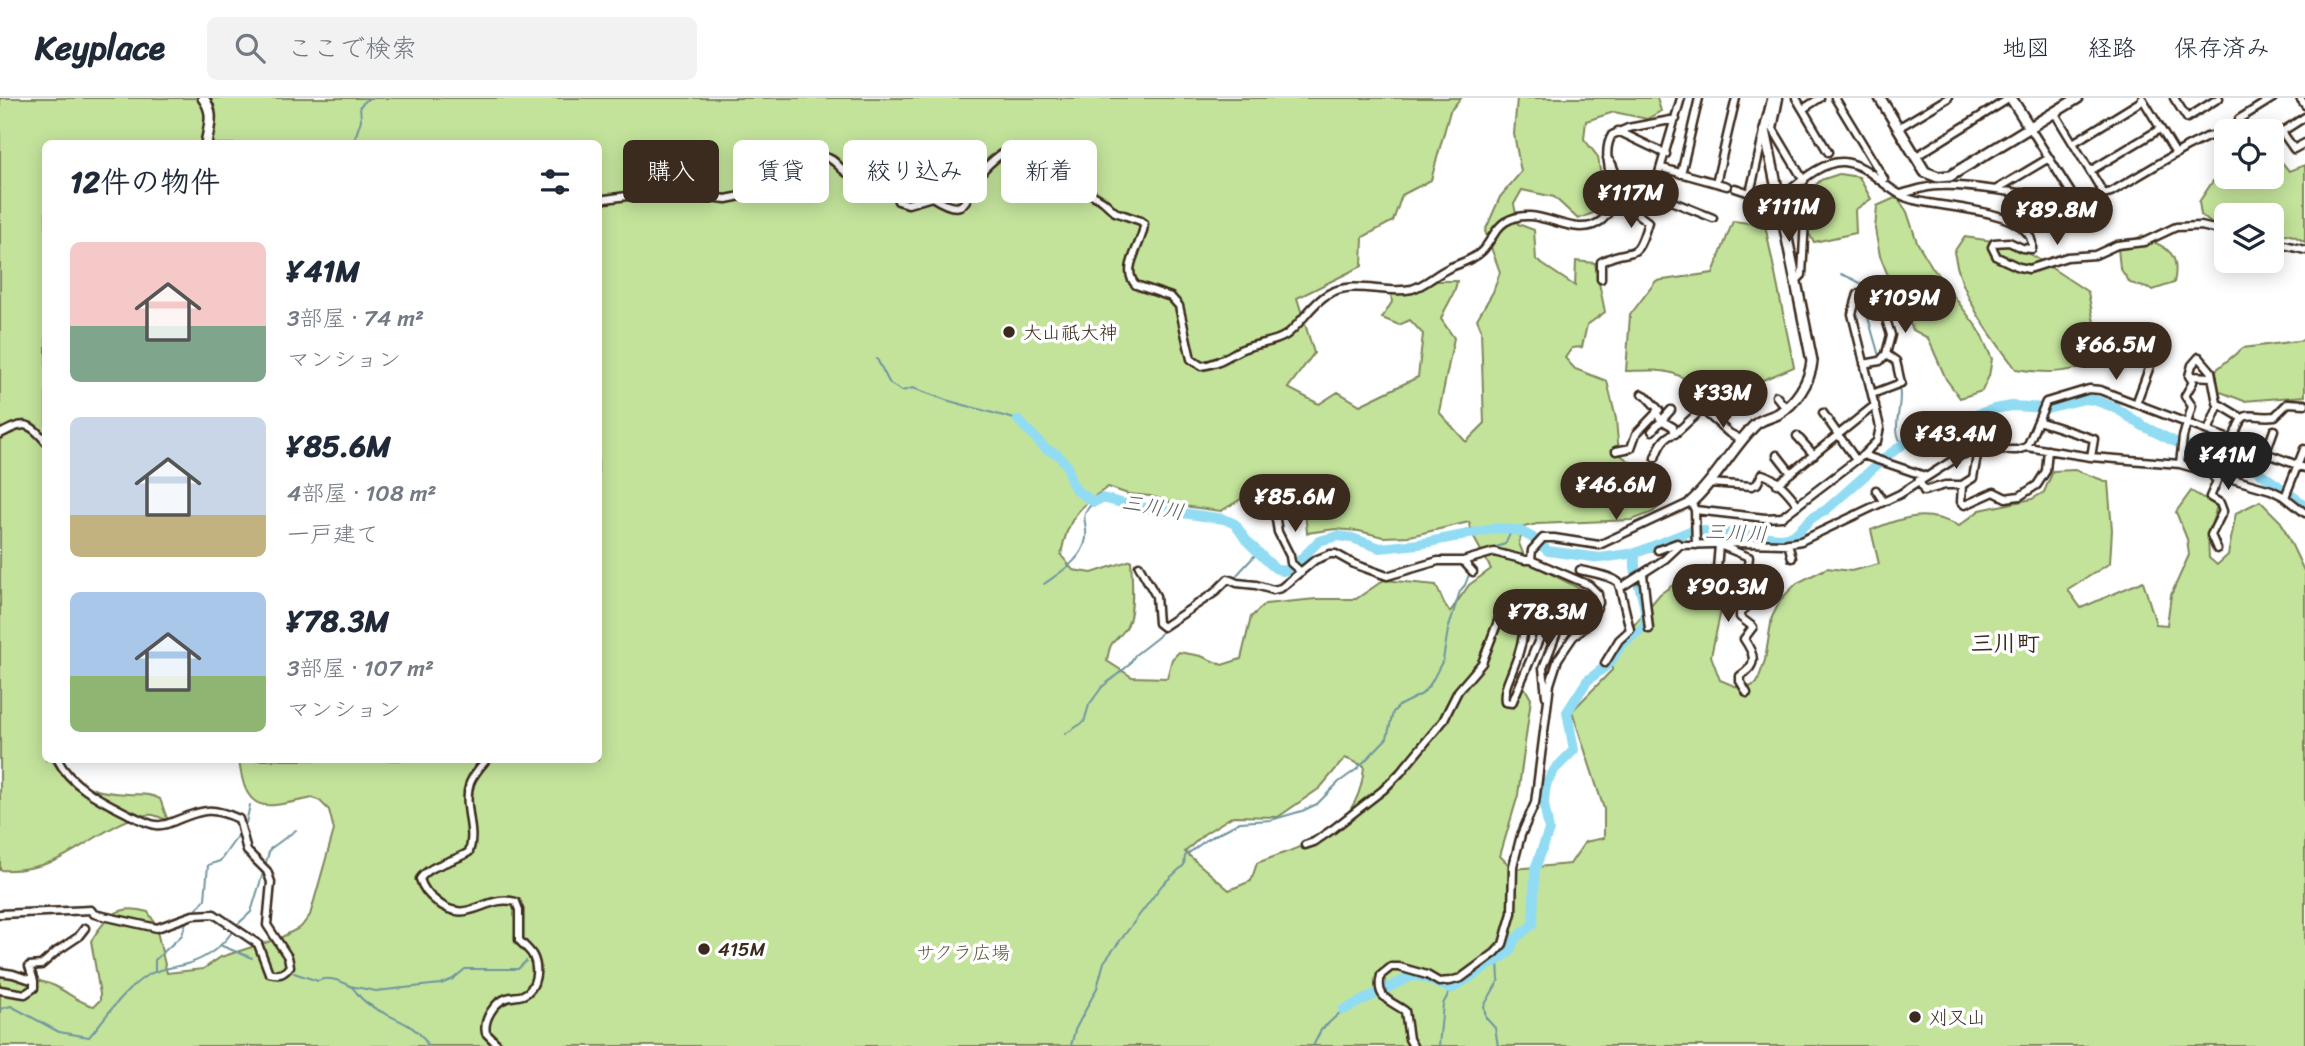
<!DOCTYPE html>
<html lang="ja">
<head>
<meta charset="utf-8">
<style>
	body { margin:0; font-family:Sriracha,"Klee One",sans-serif; background:#f2f2f3; color:#1f2937; height:100vh; display:flex; flex-direction:column; font-size:26px; white-space:nowrap }
	* { box-sizing:border-box; margin:0 }
	p { font-size:23px; color:#747a83 }
	.icon { flex:none; width:38px; height:38px; fill:none; stroke:currentColor; stroke-width:2; stroke-linecap:round; stroke-linejoin:round }
	.map { position:relative; flex:1; overflow:hidden }
	.sheet { position:absolute; left:42px; top:42px; width:560px; height:623px; display:flex; flex-direction:column; background:#fff; border-radius:10px; box-shadow:0 4px 18px #0003 }
	.sheet>* { flex:none }
	.top-card { position:absolute; left:623px; top:42px; width:665px; height:63px; display:flex; gap:14px }
	.controls { position:absolute; left:2214px; top:21px; display:grid; gap:14px }
	.controls a { display:grid; place-items:center; width:70px; height:70px; border-radius:10px; background:#fff; box-shadow:0 4px 18px #0003; font-size:35px }
	.price { position:absolute; translate:-50% -60px; padding:0 16px; border-radius:24px; background:#3b2a1e; color:#fff; font-size:23px; line-height:46px; filter:drop-shadow(0 2px 4px #0008) }
	.price::after { content:''; position:absolute; left:50%; top:42px; width:21px; height:16px; margin-left:-10px; background:inherit; clip-path:polygon(0 0,100% 0,50% 100%) }
	.price.on { background:#222; color:#fff }
	ul { padding:0; list-style:none }
	li { display:flex; align-items:center; gap:21px; height:175px; padding:0 28px }
	li span { display:grid; place-items:center; flex:none; width:196px; height:140px; border-radius:10px; color:#555 }
	li>.icon { margin-inline-start:auto }
	span .icon { width:84px; height:84px; fill:#fffc; stroke-width:1 }
	li b { font-size:30px }
	h2 { display:flex; justify-content:space-between; align-items:center; height:84px; padding:0 28px; font-size:30px }
	.pill { padding:0 24px; border-radius:10px; background:#fff; box-shadow:0 4px 18px #0003; font-size:24px; line-height:63px }
	.pill.on { background:#3b2a1e; color:#fff }
	header { display:flex; align-items:center; gap:42px; box-sizing:border-box; height:98px; padding:0 35px; background:#fff; border-bottom:2px solid #e0e1e3 }
	header strong { font-size:33px }
	nav { display:flex; gap:38px; margin-inline-start:auto; font-size:24px }
	.search { width:490px; height:63px; background:#f2f2f3; display:flex; align-items:center; gap:18px; box-sizing:border-box; padding:0 24px; border-radius:10px; color:#747a83; font-size:26px }
	.map>svg:first-child { display:block }
</style>
</head>
<body>
<header>
<strong>Keyplace</strong>
<div class="search"><svg class="icon" aria-label="search" viewBox="0 0 24 24"><circle cx="10" cy="10" r="6"/><path d="M15 15l6 6"/></svg>ここで検索</div>
<nav><a>地図</a><a>経路</a><a>保存済み</a></nav>
</header>
<div class="map">
<svg width="2305" height="948" viewBox="0 0 2305 948">
	<rect width="100%" height="100%" fill="#fff"/>
	<filter id="ink" filterUnits="userSpaceOnUse"><feTurbulence type="fractalNoise" baseFrequency=".0143" numOctaves="2"/><feDisplacementMap in="SourceGraphic" scale="14" xChannelSelector="R" yChannelSelector="G"/><feConvolveMatrix kernelMatrix="1 2 1 2 8 2 1 2 1" color-interpolation-filters="sRGB"/></filter>
	<g filter="url(#ink)">
		<path fill="#c3e39b" stroke="#7f865c" stroke-width="2" fill-rule="evenodd" d="M0 0H1461L1450 13 1431 82 1402 97 1393 123 1363 139 1362 168 1297 200 1314 255 1288 290 1319 306 1338 294 1360 307 1418 279 1423 236 1410 222 1399 227 1382 220 1392 204 1391 196 1413 193 1436 183H1457C1455 198 1446 207 1441 221L1454 240 1439 314 1466 344 1484 326 1481 231 1477 221 1493 194 1500 174 1485 133 1500 99 1521 74 1514 36 1517 0H1657L1661 13 1647 21 1614 14 1586 23 1584 41 1598 59 1603 93 1598 113 1578 121 1554 99 1522 92 1514 106 1518 126 1534 132 1536 162 1575 188 1576 163 1595 165 1605 214 1587 227 1582 249 1572 250 1565 260 1575 271 1607 283 1616 321 1619 356 1645 374 1660 388 1663 405 1653 414 1632 422 1537 426 1524 429 1519 445 1526 463 1588 495 1581 520 1519 525 1524 551 1514 570 1531 601 1518 697 1500 758 1513 771 1570 766 1585 744 1604 740V711L1572 613 1612 572V553L1660 496 1686 478 1722 508 1711 558 1720 582 1744 592 1757 585 1765 562 1772 519 1781 501 1797 485 1827 470 1851 473 1879 466 1871 432C1905 419 1924 411 1959 428L1980 412 2032 401 2044 394 2053 373 2075 372 2108 384 2112 432 2110 465 2068 492 2081 510 2143 483 2156 526 2167 527 2171 497 2189 457 2187 441 2176 414 2191 393 2217 408 2208 438 2209 460 2217 467 2228 457 2236 415 2260 403 2281 424 2305 475V948H0V875C18 879 38 880 55 888 69 895 79 905 94 908L100 902V896L91 843C106 819 118 805 148 814L155 825 167 875 203 871 221 859 280 840 301 829 310 817 334 732 329 712 320 703 313 700C266 709 246 720 239 662H598V46H46V662H52C67 689 100 695 128 696 140 697 149 695 160 701L168 723C164 721 158 718 153 717 127 713 80 753 54 763 38 769 17 773 0 772ZM1108 389 1128 396 1150 398 1183 408 1221 413 1251 395C1275 402 1283 389 1304 400L1307 435 1335 431 1359 433 1383 439 1410 438 1469 424 1473 438 1491 471 1469 487 1450 514 1444 505 1436 487 1384 482 1356 501H1316L1265 506 1251 519 1241 561 1222 567 1201 558 1179 554 1172 561 1167 580 1132 579 1107 563C1111 538 1114 547 1126 530 1135 516 1132 478 1131 462L1092 475 1073 472 1061 457C1067 421 1079 408 1108 389ZM1345 660 1364 668C1360 733 1308 746 1257 765L1251 783 1229 792 1185 754 1204 736 1233 718 1278 719 1320 690Z
			M2276 57 2289 73 2305 67V144L2294 138 2272 133V117H2226V127L2211 125 2201 117 2199 104 2213 83 2225 72 2226 79H2272V58Z
			M1839 76 1859 79 1871 101 1855 112 1856 135 1814 144 1793 109 1821 82Z
			M1897 99 1907 114 1917 144 1932 169 1979 232 1992 261 1989 278 1982 293 1960 300 1946 281 1928 240 1913 232 1891 185 1880 158 1875 131 1877 108Z
			M1733 123 1765 127 1794 269 1758 284 1704 299C1681 269 1661 272 1626 273L1630 217 1656 183 1713 175Z
			M2141 138C2166 150 2181 153 2174 185L2153 192 2130 185 2120 170 2118 150Z
			M1964 139 2008 145 2035 159 2088 194 2101 260C2075 276 2046 276 2016 271 1989 235 1961 199 1954 154Z
			M2305 242V298L2244 303 2218 293 2216 272 2243 250Z"/>
		<g fill="none" stroke-linecap="round" stroke-linejoin="round">
			<path stroke="#6f959e" stroke-width="2" d="M353 46 361 22 360 8 369 0
				M1841 176C1854 181 1865 186 1873 198L1867 216 1879 258
				M877 261 890 286 902 293 913 290 946 302 1018 322
				M1899 288C1904 308 1890 329 1902 346
				M1482 454 1505 446 1512 432
				M1235 479 1258 454
				M1044 486C1059 475 1083 462 1086 440 1088 421 1077 420 1094 404
				M1218 495 1228 486
				M1065 636 1084 624 1089 607 1102 589 1129 567 1135 557 1158 539 1164 531
				M246 725 250 707
				M266 764 270 751 296 732
				M197 811 205 801 208 767 220 763 239 736
				M238 826 251 814 263 775
				M222 848 252 860
				M155 873V862L182 837 186 824
				M294 875 318 883C328 878 341 883 350 888 355 891 357 896 361 900 379 919 417 922 428 948
				M350 888 376 893 441 886 453 881 465 871H518L526 863
				M0 911 11 908 59 934 89 939C106 919 123 893 146 878 160 869 177 870 193 864 209 858 222 848 232 834
				M1071 948 1075 932 1097 890 1104 864 1162 787 1184 767 1185 758 1206 742 1240 724 1271 722 1302 713 1317 706 1339 684 1357 671 1387 640 1393 614 1400 607 1422 596 1431 585 1443 562 1448 532 1460 493 1465 487 1470 474
				M1313 948 1321 932 1343 912
				M1439 948 1443 906 1451 891
				M1498 948 1495 930 1486 920 1484 908 1499 882 1498 862"/>
			<path stroke="#92dcf3" stroke-width="10" d="M1018 322 1046 351 1057 356 1067 367 1071 383 1076 392 1094 404 1102 400 1133 408 1224 421 1235 426 1246 442 1267 463 1275 470 1283 473 1292 470 1319 443 1338 438 1352 440 1380 450 1419 446 1498 430 1520 433 1533 440 1548 453 1600 460 1636 455 1693 432 1780 440 1793 438 1813 419 1826 412 1887 358 1917 336 1994 311 2012 308 2047 310 2085 301 2094 302 2116 310 2143 328 2173 343 2252 369 2305 407
				M1343 912 1412 878 1423 879 1451 891 1509 855 1515 841 1533 826 1535 771 1549 732 1544 706 1545 693 1547 684 1555 671 1574 652 1567 614 1587 583 1611 564 1621 547 1645 528C1649 504 1630 476 1636 455"/>
			<defs>
				<path id="street" d="M1779 0 1773 31 1804 83
					M1796 0 1828 54
					M1835 0 1884 81
					M2142 0 2176 56
					M2174 0 2187 20 2219 0
					M2300 0 2305 7
					M1803 11 1820 0
					M2054 14 2104 96
					M2239 21 2273 0
					M1898 30 1948 0
					M2030 30 2073 98
					M1618 33 1666 56
					M2282 34 2294 51 2305 45
					M2272 40 2305 19
					M2073 45 2143 2
					M1915 59 2010 0
					M1662 70 1727 88
					M2090 73 2160 31
					M1681 76 1699 0
					M1716 85 1736 0
					M1735 90 1750 95 1764 34
					M1641 91 1713 120
					M1997 91 2049 60
					M1653 95 1681 0
					M1901 96C1913 93 1926 88 1938 88 1990 85 2063 110 2111 94L2187 49 2207 39 2226 35
					M1779 101C1796 88 1820 63 1843 64 1869 66 1884 91 1907 100 1934 111 2036 108 2032 151L2022 150 2009 144 1994 145 1992 149 1997 159 2019 169 2029 171 2067 159 2095 157 2117 147 2144 144 2176 129 2201 128 2226 134
					M598 102 663 93 726 101 751 96 782 87 823 59C837 59 841 77 854 77L870 63H879L884 67 898 103 908 106 932 99C968 122 964 101 980 76 986 68 993 62 1001 56L1042 66 1103 103 1115 114 1141 123 1144 126C1144 145 1119 171 1136 187L1171 199 1179 208 1191 261 1201 268C1218 266 1226 259 1240 252 1254 245 1273 246 1286 237 1301 226 1311 206 1328 196 1354 181 1384 197 1412 191 1426 187 1436 176 1449 170 1460 165 1473 162 1482 153 1491 144 1494 131 1505 124 1538 103 1574 145 1602 122 1628 100 1596 63 1612 37L1628 30 1676 21
					M2272 144 2305 152
					M1601 181V164C1634 146 1635 169 1648 124L1632 112 1626 102 1612 66 1607 60
					M1796 183 1802 177 1805 121
					M1885 218 1891 237 1886 256
					M1864 266 1880 263 1886 256 1896 263 1901 285 1872 296
					M2189 278 2212 279
					M1776 298 1786 310
					M2136 306 2157 249
					M1707 310 1717 318H1724L1727 315
					M1656 314 1661 322 1673 329 1675 336 1700 313H1704L1729 335 1742 342
					M1823 315 1856 362
					M2038 323 2094 341 2091 359
					M1996 331 2000 351
					M1652 333 1671 312
					M2208 333 2218 309
					M0 336C23 324 28 322 46 344
					M1970 336 1975 353
					M1797 338 1814 357
					M2233 342C2244 306 2247 321 2275 318L2288 305 2305 306
					M1932 349 1954 342 1961 357
					M2027 349 2046 304 2089 291 2100 292 2305 370
					M1616 353 1631 350 1636 336 1659 312 1646 298 1642 296
					M2266 354 2274 332
					M1777 357 1791 375
					M1863 357 1925 378
					M1655 360C1658 351 1664 337 1675 336
					M2180 366 2183 339 2192 308 2185 298 2193 284 2189 278 2192 267 2199 259 2211 273 2217 305 2242 320
					M2211 376 2217 383 2210 399 2220 405 2223 413 2211 437 2217 451
					M1919 382 1924 393 1945 387H1962L1973 380 1978 352
					M1709 385 1752 388 1757 386 1762 376C1777 380 1789 395 1798 407
					M1777 386 1875 307
					M1962 387 1961 404 1965 407 1994 394 2006 400 2012 399 2020 398 2037 387 2046 373 2048 352
					M1876 392 1883 403
					M2285 399 2304 351
					M1282 401 1274 410 1278 434 1290 458 1291 465 1301 474
					M1695 412 1765 420 1782 419 1863 357 1877 343 1880 329 1852 216 1858 196
					M1788 445 1792 460
					M1717 446 1749 459 1746 484 1751 505 1740 515V519L1753 529 1744 541C1755 557 1758 567 1740 578V583L1747 595
					M1658 452 1677 445 1680 447
					M1531 462 1532 452 1543 440H1554L1599 447 1691 404 1695 412 1696 447
					M1463 463 1473 474
					M1139 468 1156 498 1158 525 1163 529 1214 495 1228 481 1237 485 1256 487 1273 492 1281 490 1315 462 1330 456H1336L1354 466 1387 478 1438 463H1463L1494 454 1525 462H1531L1589 487 1598 496 1599 505 1590 524 1573 539 1558 561 1550 586 1535 705 1521 737 1513 768 1512 815 1503 846 1495 855 1461 880 1450 883 1439 884 1427 877 1399 869H1391L1381 877C1375 901 1390 902 1405 913L1409 941 1413 948
					M1717 471 1719 447
					M1580 472C1593 475 1608 477 1618 484L1620 490 1630 532 1619 542 1605 565
					M1643 476 1649 531
					M1620 490 1665 461 1680 447 1745 445 1784 446 1801 443 1900 396 1961 357 1978 352H2017L2027 349 2091 359 2180 366 2271 392 2285 399 2305 415
					M486 662C480 669 473 677 470 685 462 708 477 732 469 754 454 764 430 766 420 781 423 791 428 797 436 803 468 830 485 795 516 804L519 812V842C523 847 530 852 533 858 539 870 537 891 523 897 518 899 512 898 507 900 494 904 483 922 486 935L499 948
					M1305 747 1314 744 1333 731 1383 692 1400 675 1443 623 1458 593 1482 565 1500 518 1508 511 1518 512 1524 516C1526 535 1520 554 1513 571 1509 582 1503 592 1505 604L1512 605 1543 532 1553 524 1558 526 1559 529 1543 570 1546 598
					M0 816 91 812 94 816 157 830 193 817 214 816 258 846 269 875C280 878 284 876 290 868L288 859 267 827 271 784 267 773 247 753 239 721C212 709 204 711 177 722 170 725 163 728 156 727 147 726 138 720 130 717 105 704 71 689 58 662
					M0 874 13 876 34 883V890L25 896 0 892
					M34 883 29 868 41 867 57 853 78 839 85 830"/>
				<path id="secondary" d="M203 0C215 15 209 28 206 46
					M1880 0 1925 74 1938 79 1950 78 2078 0
					M2011 0 2030 30
					M1691 404C1716 382 1731 351 1754 328 1760 321 1770 320 1778 316 1796 305 1810 284 1812 263L1765 32 1773 0"/>
			</defs>
			<use href="#street" stroke="#3b2a1e" stroke-width="11"/>
			<use href="#secondary" stroke="#3b2a1e" stroke-width="14"/>
			<use href="#street" stroke="#fff" stroke-width="6"/>
			<use href="#secondary" stroke="#fff" stroke-width="9"/>
		</g>
	</g>
	<g fill="#3b2a1e" stroke="#fff" stroke-width="2.5">
		<circle cx="1009" cy="234" r="7"/>
		<circle cx="704" cy="851" r="7"/>
		<circle cx="1915" cy="919" r="7"/>
	</g>
	<g text-anchor="middle" stroke-width="7" stroke-linejoin="round" paint-order="stroke">
		<g font-size="19" fill="#3b2a1e" stroke="#fff" text-anchor="start">
			<text x="1023" y="241">大山祇大神</text>
			<text x="718" y="858">415M</text>
			<text x="1929" y="926">刈又山</text>
		</g>
		<g font-size="19" fill="#5d583d" stroke="#fff">
			<text x="963" y="861">サクラ広場</text>
		</g>
		<g font-size="21" font-style="italic" fill="#555f5e" stroke="#fff">
			<text transform="translate(1153 409) rotate(10)" y="7">三川川</text>
			<text transform="translate(1736 435) rotate(3)" y="7">三川川</text>
		</g>
		<g font-size="23" font-weight="bold" fill="#3b2a1e" stroke="#fff">
			<text x="2005" y="553">三川町</text>
		</g>
	</g>
</svg>
<div class="controls">
<a><svg class="icon" aria-label="locate" viewBox="0 0 24 24"><circle cx="12" cy="12" r="6"/><path d="M12 2v4M12 18v4M2 12h4M18 12h4"/></svg></a>
<a><svg class="icon" aria-label="layers" viewBox="0 0 24 24"><path d="M12 4l9 5-9 5-9-5zM3 14l9 5 9-5"/></svg></a>
</div>
<b class="price" style="left:1631px;top:132px">¥117M</b>
<b class="price" style="left:1789px;top:146px">¥111M</b>
<b class="price" style="left:2057px;top:149px">¥89.8M</b>
<b class="price" style="left:1905px;top:237px">¥109M</b>
<b class="price" style="left:2116px;top:284px">¥66.5M</b>
<b class="price" style="left:1723px;top:332px">¥33M</b>
<b class="price" style="left:1956px;top:373px">¥43.4M</b>
<b class="price on" style="left:2228px;top:394px">¥41M</b>
<b class="price" style="left:1616px;top:424px">¥46.6M</b>
<b class="price" style="left:1295px;top:436px">¥85.6M</b>
<b class="price" style="left:1728px;top:526px">¥90.3M</b>
<b class="price" style="left:1548px;top:551px">¥78.3M</b>
<div class="top-card">
<a class="pill on">購入</a>
<a class="pill">賃貸</a>
<a class="pill">絞り込み</a>
<a class="pill">新着</a>
</div>
<section class="sheet">
<h2>12件の物件<svg class="icon" aria-label="filters" viewBox="0 0 24 24"><path d="M4 7h16M4 17h16"/><circle cx="9" cy="7" r="2"/><circle cx="15" cy="17" r="2"/></svg></h2>
<ul>
<li><span style="background:linear-gradient(#f6c9c9 60%,#7fa58c 0)"><svg class="icon" aria-label="home" viewBox="0 0 24 24"><path d="M3 11l9-7 9 7M6 9v11h12V9"/></svg></span><div><b>¥41M</b><p>3部屋 · 74 m²</p><p>マンション</p></div></li>
<li><span style="background:linear-gradient(#c9d6e8 70%,#c2b280 0)"><svg class="icon" aria-label="home" viewBox="0 0 24 24"><path d="M3 11l9-7 9 7M6 9v11h12V9"/></svg></span><div><b>¥85.6M</b><p>4部屋 · 108 m²</p><p>一戸建て</p></div></li>
<li><span style="background:linear-gradient(#a9c7e8 60%,#8fb573 0)"><svg class="icon" aria-label="home" viewBox="0 0 24 24"><path d="M3 11l9-7 9 7M6 9v11h12V9"/></svg></span><div><b>¥78.3M</b><p>3部屋 · 107 m²</p><p>マンション</p></div></li>
</ul>
</section>
</div>
</body>
</html>
